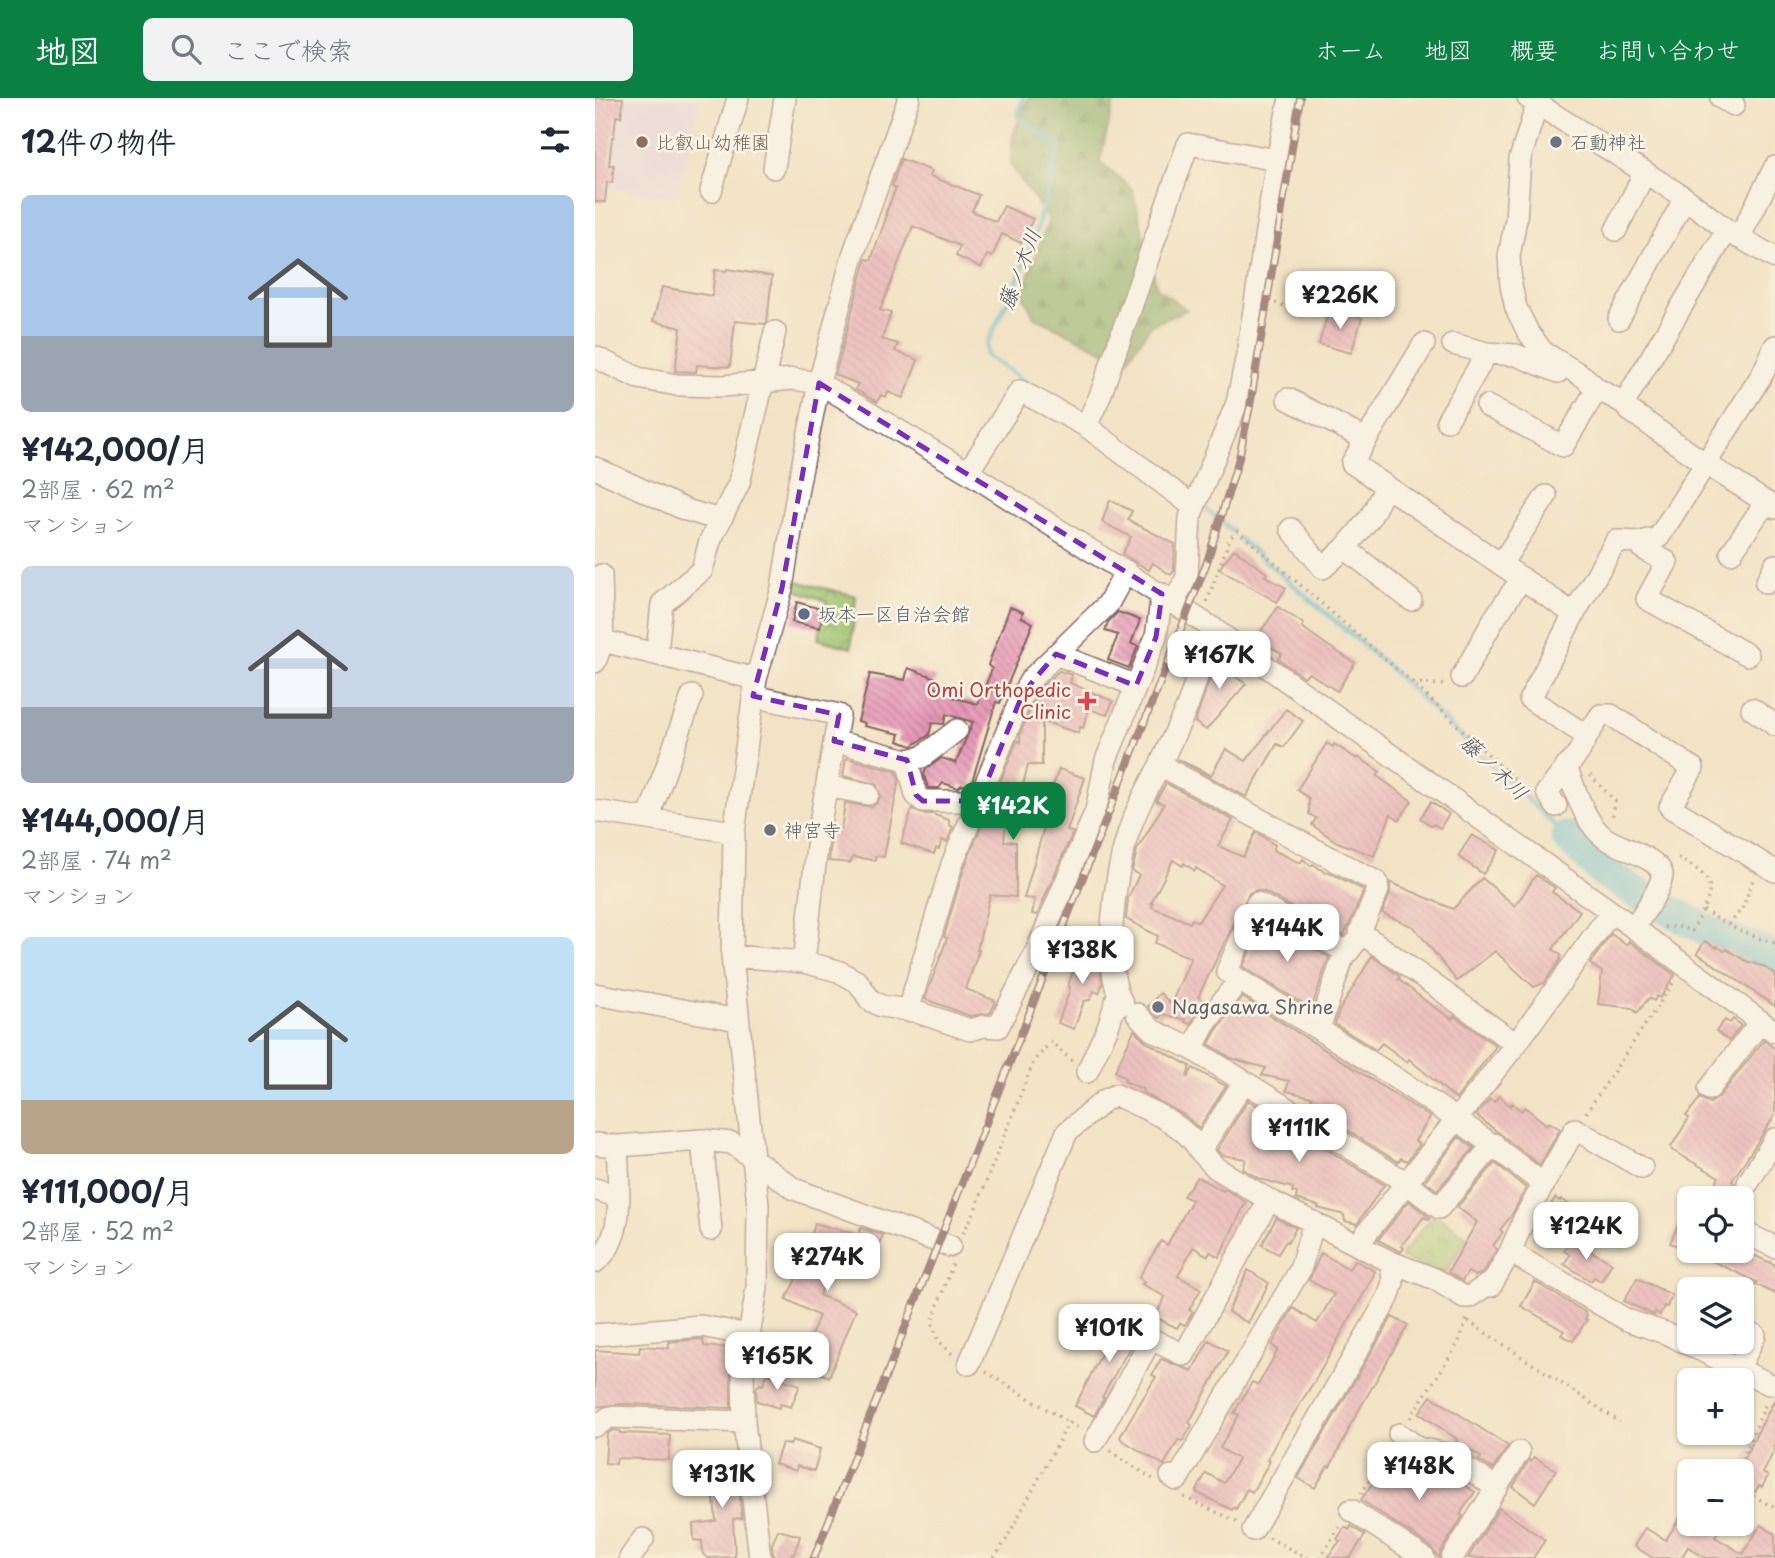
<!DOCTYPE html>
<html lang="ja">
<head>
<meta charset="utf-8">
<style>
	body { margin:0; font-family:"Playpen Sans","Klee One",sans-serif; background:#f2f2f3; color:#1f2937; height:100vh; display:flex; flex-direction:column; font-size:26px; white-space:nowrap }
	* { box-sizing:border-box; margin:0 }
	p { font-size:23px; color:#747a83 }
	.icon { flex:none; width:38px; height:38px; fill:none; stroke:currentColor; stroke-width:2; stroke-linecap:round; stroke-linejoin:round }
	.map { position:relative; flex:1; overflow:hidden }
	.sheet { display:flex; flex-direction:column; background:#fff; width:595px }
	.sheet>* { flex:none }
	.buttons { position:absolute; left:1082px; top:1088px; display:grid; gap:14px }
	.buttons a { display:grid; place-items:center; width:77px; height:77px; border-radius:10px; background:#fff; box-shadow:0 2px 5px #0004; font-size:35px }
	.price { position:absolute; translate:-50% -60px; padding:0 16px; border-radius:14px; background:#fff; color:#222; font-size:23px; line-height:46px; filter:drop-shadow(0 2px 4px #0008) }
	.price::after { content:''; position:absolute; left:50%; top:42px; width:21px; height:16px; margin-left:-10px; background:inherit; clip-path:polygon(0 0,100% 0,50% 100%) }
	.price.selected { background:#0b8043; color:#fff }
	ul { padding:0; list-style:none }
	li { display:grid; align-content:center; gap:14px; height:371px; padding:0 21px }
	li span { display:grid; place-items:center; height:217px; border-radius:10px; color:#555 }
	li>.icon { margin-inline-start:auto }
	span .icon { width:126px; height:126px; fill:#fffc; stroke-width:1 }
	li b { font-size:30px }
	h2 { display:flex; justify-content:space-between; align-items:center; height:84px; padding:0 21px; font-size:30px }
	header { display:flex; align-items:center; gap:42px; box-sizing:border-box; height:98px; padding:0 35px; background:#0b8043; color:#fff }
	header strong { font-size:33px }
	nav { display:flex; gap:38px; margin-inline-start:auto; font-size:24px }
	.search { width:490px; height:63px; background:#f2f2f3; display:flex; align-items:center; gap:18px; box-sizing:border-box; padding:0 24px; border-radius:10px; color:#747a83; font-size:26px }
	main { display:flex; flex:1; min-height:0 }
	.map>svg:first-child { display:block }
</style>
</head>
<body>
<header>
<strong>地図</strong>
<div class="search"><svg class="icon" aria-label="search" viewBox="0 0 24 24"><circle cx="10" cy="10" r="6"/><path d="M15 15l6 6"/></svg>ここで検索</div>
<nav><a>ホーム</a><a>地図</a><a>概要</a><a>お問い合わせ</a></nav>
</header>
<main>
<section class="sheet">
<h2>12件の物件<svg class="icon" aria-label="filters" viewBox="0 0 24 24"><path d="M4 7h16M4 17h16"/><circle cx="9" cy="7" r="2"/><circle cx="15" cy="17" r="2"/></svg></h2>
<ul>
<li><span style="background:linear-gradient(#a9c7e8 65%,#9aa5b1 0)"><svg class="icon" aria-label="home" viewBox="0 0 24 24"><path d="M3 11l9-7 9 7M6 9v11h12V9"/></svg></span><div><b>¥142,000/月</b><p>2部屋 · 62 m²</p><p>マンション</p></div></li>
<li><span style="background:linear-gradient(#c9d6e8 65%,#9aa5b1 0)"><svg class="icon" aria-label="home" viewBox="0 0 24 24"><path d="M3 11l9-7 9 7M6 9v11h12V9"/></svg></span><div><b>¥144,000/月</b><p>2部屋 · 74 m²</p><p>マンション</p></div></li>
<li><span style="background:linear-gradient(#bfe0f5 75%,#b9a48a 0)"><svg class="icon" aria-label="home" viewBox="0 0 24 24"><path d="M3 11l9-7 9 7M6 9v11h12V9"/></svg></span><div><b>¥111,000/月</b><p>2部屋 · 52 m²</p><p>マンション</p></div></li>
</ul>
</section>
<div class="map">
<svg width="1180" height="1460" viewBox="0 0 1180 1460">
	<defs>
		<pattern id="forest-firs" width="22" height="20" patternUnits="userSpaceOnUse" patternTransform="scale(1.75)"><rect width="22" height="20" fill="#7eaa62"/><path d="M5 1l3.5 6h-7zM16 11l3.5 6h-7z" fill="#698a51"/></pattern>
		<pattern id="park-crowns" width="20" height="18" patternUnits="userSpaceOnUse" patternTransform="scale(1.75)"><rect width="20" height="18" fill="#9ec46f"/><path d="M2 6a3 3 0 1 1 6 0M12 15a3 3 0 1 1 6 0" fill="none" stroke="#839f5b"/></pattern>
		<pattern id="building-back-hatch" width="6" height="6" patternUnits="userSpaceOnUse" patternTransform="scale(1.75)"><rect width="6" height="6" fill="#e595b5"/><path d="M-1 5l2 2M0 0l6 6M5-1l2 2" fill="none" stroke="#bc7993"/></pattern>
	</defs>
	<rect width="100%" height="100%" fill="#fcf5e5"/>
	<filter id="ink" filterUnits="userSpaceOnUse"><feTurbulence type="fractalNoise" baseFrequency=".0143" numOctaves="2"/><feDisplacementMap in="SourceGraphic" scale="14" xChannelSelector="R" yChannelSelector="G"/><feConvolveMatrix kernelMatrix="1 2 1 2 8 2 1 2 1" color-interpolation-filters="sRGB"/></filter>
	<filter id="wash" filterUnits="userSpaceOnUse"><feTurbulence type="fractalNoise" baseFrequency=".00686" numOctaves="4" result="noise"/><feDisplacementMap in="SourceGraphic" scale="28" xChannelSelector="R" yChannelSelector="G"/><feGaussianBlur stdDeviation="1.57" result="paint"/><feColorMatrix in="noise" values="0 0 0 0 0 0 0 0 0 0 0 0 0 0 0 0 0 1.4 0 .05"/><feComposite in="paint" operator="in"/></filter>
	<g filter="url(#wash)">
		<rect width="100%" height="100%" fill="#f3e3c6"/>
		<path fill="#e7d2ef" d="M0 0H106L80 100 0 88Z"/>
		<path fill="url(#forest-firs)" stroke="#646446" stroke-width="2" d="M433 0H520L505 63 537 91 562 190 592 212 556 227 531 264 439 219 427 195 454 121 416 68 418 37Z"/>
		<path fill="url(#park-crowns)" stroke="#74724d" stroke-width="2" d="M200 483 261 498 256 550 223 541 232 503 198 491Z
			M839 1116 872 1138 849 1176 805 1159Z"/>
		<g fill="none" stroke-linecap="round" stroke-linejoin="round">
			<path stroke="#55bad4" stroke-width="5" d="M428 0 423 19C432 32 452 36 464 47L463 55 440 137 422 183 392 246 391 257 437 288
				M612 412 637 433
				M645 441 789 565 972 739"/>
			<path stroke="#55bad4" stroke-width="32" d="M972 739 1009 775 1056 803 1118 835 1180 858"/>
		</g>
		<g id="blocks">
			<path fill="url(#building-back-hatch)" fill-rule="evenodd" d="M0 0H28L26 19 21 18 19 39H17L14 67H19L17 85 12 84 10 104H0Z
				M306 61 337 73 335 78 384 97 377 113 401 124 409 108 438 121 426 145 407 136 397 159 392 157 386 170 361 158 365 148 318 128 285 212 296 215 287 241 303 246 300 253 323 262 308 300 293 294 291 299 286 297 282 304 260 291 263 286 240 277 271 161 276 162 292 117H290L301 90 297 88Z
				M132 171 177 178 172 224 170 226 140 223 135 269 102 267 101 274 80 273 86 230 58 223 67 189 117 198 120 172 131 173Z
				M734 211 767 220 756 255 724 246Z
				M515 402 537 413 533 422 580 446 579 473 576 477 558 465 554 472 527 456 536 439 507 424Z
				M639 451 672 475 670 478 691 490 682 504 624 471Z
				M202 504 229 512 225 530 197 524Z
				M415 509 428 514 426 519 438 525 405 605 401 604 375 690 367 687 363 690 348 685 344 690H333L329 677 331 671 347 660 361 665 378 624 351 616 349 626 337 625 334 637 317 648 303 643 305 636 269 628 270 625 263 623 275 576 310 582 313 570 341 580 338 589 351 593 357 599 383 606 397 571 393 567Z
				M683 509 709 526 707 529 732 547 760 565 742 593 714 575 709 579 683 561 687 556 663 541 666 537 664 536Z
				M523 514 545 522 536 546 543 548 534 570 513 562 523 537 510 533 513 524Z
				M624 553 645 568 638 577 651 586 611 632 600 624Z
				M464 573 477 577 475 585 518 603 512 617 494 611 488 630 485 629 483 635 447 623V667H433L427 691 455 696 464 671 490 680 472 733 478 734 442 817 437 816 440 801 429 800 451 722 447 721 449 713 413 708 409 743 421 744V799L395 797 382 852H384L371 891 401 903 395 915 375 918 330 901 352 840 349 839 369 770 392 715 396 716 400 696 422 643 425 644V636L440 601 446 589Z
				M691 611 708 623 689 649 682 646 651 699 582 661 616 677 631 651 651 663Z
				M732 645 738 649 739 646 762 661 763 659 785 674 782 678 817 703 804 722 796 716 779 758 742 744 717 727 721 720 714 716V700L702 692Z
				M251 660 301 673 304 682 289 759 280 758V762L258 759 255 765 234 763 237 730 246 731 250 705 277 709 282 705 286 698 281 686 248 678Z
				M571 685 638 722 623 748 648 759 661 734 680 747 678 752 705 765 708 761 716 768 718 766 731 775 732 773 769 792 749 838 668 793 661 792 654 795 603 899 611 904 595 926 590 924 591 922 568 916 564 920 553 908 565 895 576 906 596 860 560 845 563 838 531 821 533 800 544 777 537 773 542 752 569 706 561 703ZM578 762 588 768 589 765 600 773 601 770 627 787 603 824 597 821 595 825 557 809 558 805H556Z
				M836 704 854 716 845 730 839 726 837 728 825 720Z
				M317 711 327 716H337L354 722V727L358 729 352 744 347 742 344 751 341 750 339 756 306 745Z
				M877 737 904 752 888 776 863 758Z
				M941 777 960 790 957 794 985 813 958 851 966 857 965 862 949 885 939 889 900 853 862 883 819 829 787 815 795 796V784L858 811 887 780 920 808Z
				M668 823 734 859 716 911 648 869Z
				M1016 836 1031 847 1034 843 1080 877 1065 900 1062 898 1059 903 1054 900 1042 915 1037 910 1003 906 1007 874 995 866Z
				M1110 843 1122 850V848L1129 853 1131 851 1151 863 1167 868 1180 876V908L1102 855Z
				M504 850 507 886 505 893 504 895 499 893 495 902 489 903 479 931 463 925 474 894 475 889 473 888 486 852Z
				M777 858 805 879 803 881 828 901 857 921 859 918 901 948 861 1001 814 961 812 964 787 945 781 952 740 926 744 913Z
				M647 899 835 1019 820 1043 825 1046 812 1063 806 1060 803 1064 741 1025 743 1016 715 1009 717 999 691 993 694 983 667 977 671 970 636 960 614 946 621 933Z
				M1138 921 1146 927 1134 943 1121 933 1130 922 1135 925Z
				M539 932 551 944 595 968 592 980 598 970 631 988 604 1030 589 1017 547 994 548 991 529 983 530 980 520 973Z
				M1169 942 1180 951V1017L1137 1083 1140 1086 1131 1101H1111L1124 1079 1077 1052 1076 1049 1094 1020 1091 1018 1105 1000 1115 1005 1124 999Z
				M904 998 915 1008 917 1005 926 1013 930 1009 952 1027 954 1024 965 1031 945 1067 881 1017 895 1001 899 1004Z
				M653 1002 789 1087 762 1126 750 1123 749 1117 746 1116 723 1110 724 1108 701 1101 702 1095 697 1094 698 1090 665 1081 648 1071 651 1061 627 1057 622 1052Z
				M864 1039 879 1050 842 1092 830 1083Z
				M900 1065 931 1090 916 1118 905 1132 908 1134 898 1148 902 1151 888 1175 880 1178 873 1174 867 1183 853 1174 882 1124 862 1109Z
				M602 1079 628 1093 630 1091 651 1104 624 1159 615 1154 613 1158 598 1149 583 1178 606 1191 594 1212 598 1214 590 1227 585 1225 582 1230 560 1219 570 1199 547 1186 549 1184 544 1179 566 1143 572 1147 597 1102 588 1098Z
				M960 1100 965 1103 966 1101 992 1119 978 1140 947 1121Z
				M814 1103 835 1120 834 1122 829 1119 806 1148 809 1150 806 1154 783 1142Z
				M1094 1103V1153L1075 1145Z
				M681 1120 701 1130 693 1144 691 1143 683 1156 667 1147Z
				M220 1125 263 1137 266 1130 288 1137 278 1162 242 1148 234 1176 224 1197 261 1212 234 1279 204 1267 224 1218 191 1201 209 1165Z
				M976 1142 1017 1165 1006 1183 999 1179 996 1183 969 1166 975 1157 969 1153Z
				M1096 1153H1150L1180 1167V1196L1160 1186 1162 1184Z
				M726 1155 754 1171 760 1162 780 1173 777 1181 722 1279 683 1341 672 1362 675 1363 657 1394 652 1391 641 1411 639 1409 637 1412 601 1394 611 1375 629 1385 643 1361 625 1350 644 1317 639 1315 657 1284 663 1287 683 1252 677 1247 698 1210 722 1225 739 1196 714 1182Z
				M653 1172 674 1185 653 1225 633 1214Z
				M1042 1180 1077 1197 1072 1209 1069 1208 1065 1217 1060 1214 1059 1217 1029 1203Z
				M940 1184 990 1214 989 1215 992 1217 990 1221 992 1222 978 1243 966 1237 969 1233 926 1208Z
				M527 1215 548 1226 507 1299 509 1300 499 1318 480 1308Z
				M797 1219 813 1227 753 1331H754L735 1369 733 1368 720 1390 703 1380Z
				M103 1241 108 1242 109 1248 136 1250V1310L29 1306 0 1309V1252L44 1255 45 1248 74 1250V1244Z
				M614 1242 633 1253 594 1325 597 1327 588 1343 583 1342 569 1367 527 1342 525 1339 534 1323 561 1279 557 1277 566 1261 597 1273Z
				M172 1276 205 1287 196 1309 185 1306 184 1310 162 1303 161 1290 165 1286 168 1287Z
				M836 1298 913 1348 898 1371 884 1362 886 1359 861 1343 862 1341 824 1315Z
				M1180 1301V1351L1168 1375 1173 1378 1167 1389 1164 1388 1160 1394 1146 1387V1371L1151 1363 1148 1362Z
				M18 1332 25 1333V1335L75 1337 74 1362 22 1360 21 1366 10 1365 12 1336Z
				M197 1342 225 1351 219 1373 202 1368 201 1373 180 1366 187 1345 195 1347Z
				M798 1355 835 1378 837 1373 860 1387 863 1383 880 1394 865 1416 868 1418 846 1453 844 1460 836 1449 766 1402Z
				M140 1357 147 1420 138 1421 140 1459 113 1460 108 1456 107 1443 99 1442 98 1426 121 1423 115 1360Z
				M939 1359 961 1372 940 1405 918 1389 934 1362 936 1364Z
				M904 1410 950 1442 938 1460H873Z
				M1086 1418 1094 1423V1426H1128L1120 1439 1148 1456 1166 1427 1180 1436V1460H1110L1093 1449 1086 1460H1058L1039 1448 1050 1430 1071 1442Z
				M756 1428 770 1437 755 1460H732L745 1443 742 1441 750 1429 754 1432Z
				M183 1432 205 1438 199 1456H197L195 1460 178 1459 177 1446Z"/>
		</g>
	</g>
	<g filter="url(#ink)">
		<use href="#blocks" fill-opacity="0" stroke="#856461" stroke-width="2"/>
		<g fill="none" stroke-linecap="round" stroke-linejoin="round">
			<defs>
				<path id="minor" d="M933 0 1090 100 1132 132 1180 160
					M1126 0 1139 7
					M942 6 925 61 921 121 914 158 916 188 921 210 933 234 948 254 989 279 1002 291 1029 305 1034 312 1102 360 1180 410
					M179 70 190 0
					M116 93 143 0
					M1021 132 1050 74
					M1144 140 1180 69
					M1024 221 1090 100
					M829 246 757 365 979 516
					M858 246 892 255 921 257 963 274
					M0 259 43 280 82 287 129 288 198 281 224 285 373 374 613 527 1039 830 1180 934
					M693 301 770 341
					M1029 305 1132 132
					M892 308 968 348 1002 291
					M852 323 892 255
					M491 328 505 298 593 46 682 62
					M0 370 91 412 125 422
					M373 374 425 293 491 328 598 408
					M791 389 775 420 750 450 816 502
					M696 431 728 470 750 450
					M1046 444 1047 450 1072 464 1052 501 1153 557
					M1136 455 1171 404
					M906 466 951 398
					M1171 485 1180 467
					M579 504 592 479 595 419 642 305 652 257 682 62 695 0
					M618 530 593 607 565 667C638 706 709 747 782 784L783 792 765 834 921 946
					M0 541 161 581
					M62 555 67 506 107 472 115 443 144 385 180 234
					M461 556 541 588
					M0 564 8 543 6 477
					M867 579 899 521 927 480
					M158 598 244 617 224 731 209 864
					M1157 611 1180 627
					M992 638 935 601 979 516 1021 443 1046 444 1064 439 1168 275 1180 248
					M239 643 312 662 321 697 328 703H384
					M312 662 327 659 362 632
					M971 669C981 692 989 725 1010 740 1022 749 1068 761 1067 778 1066 791 1046 818 1039 830
					M232 688 273 696
					M961 708 952 694 984 654 992 638 1006 617H1016L1098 670 1075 709 1180 773
					M0 713 139 734
					M53 721 97 598
					M137 858 209 864 243 873 263 884 275 902 286 908 319 913 375 932 389 928 403 929 440 856 501 713 511 662 561 539 567 496
					M644 882 632 873 662 805 750 853
					M0 896 143 922
					M528 906C506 868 520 778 533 736 540 712 554 689 565 667
					M313 913 357 766 428 595 436 581 513 506 531 473
					M542 916 557 932 597 951
					M724 931 750 853H754L759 846
					M492 974 513 929 523 897
					M1114 991 1166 923
					M107 1042 116 1132
					M0 1046 22 1048 107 1042 137 1045 199 1091 355 1148
					M899 1046 844 1110 810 1084 597 951 610 926 644 882C749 947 853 1009 949 1087
					M605 1053 621 1070 674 1102 796 1164 798 1184 793 1200 658 1432
					M1153 1085 1180 1041
					M0 1091 23 1099
					M1146 1133 1180 1149
					M763 1146 921 946 1016 814
					M915 1154 1032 1222 1073 1236 1174 1286
					M0 1164C32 1141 23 1084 22 1048
					M796 1164 840 1181 869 1199H874L892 1187 896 1188 898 1184 915 1154 930 1119 980 1031 1047 1070
					M0 1237 106 1228 154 1237
					M374 1266 472 1034 510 1002 521 997C551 1012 588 1023 605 1053L649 984
					M1144 1271 1160 1237
					M0 1328 15 1319 149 1324
					M804 1336 824 1350 850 1356 902 1390
					M500 1343 556 1241 589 1257 674 1102
					M576 1378 582 1382 705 1172 719 1124
					M756 1412 829 1460
					M35 1460 48 1441
					M165 1460 149 1324 148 1275 162 1190 163 1107 137 858 139 734 161 581 187 490 203 389 224 285 258 157 314 0
					M857 1460 924 1354"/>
			</defs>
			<use href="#minor" stroke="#856461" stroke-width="24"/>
			<path stroke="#856461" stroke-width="3.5" stroke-dasharray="2 5" stroke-linecap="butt" d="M680 205 702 212
				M612 504 635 440 643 433 818 585 933 694
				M818 585 851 587
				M995 677 1020 703 1017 722
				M1108 812C1132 827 1153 838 1180 845
				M1134 827 1148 809 1158 782
				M1069 829H1085L1097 833C1118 792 1128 783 1081 759
				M991 1015 1080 882
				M368 1135 378 1117 439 963 456 944 477 963
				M873 1223 1025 1324
				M357 1256 343 1242 337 1224 358 1165
				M391 1274 486 1332
				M815 1320 863 1246 873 1218
				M515 1353 558 1381
				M1142 1374 1172 1303
				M1146 1391 1180 1410
				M766 1396 795 1350
				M589 1399 643 1424
				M674 1440 713 1460
				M399 1460 411 1442 474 1324
				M725 1460 746 1426"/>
			<use href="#minor" stroke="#fff" stroke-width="21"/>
			<defs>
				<path id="rail" d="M219 1460 581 544 612 464 644 360 655 308 705 0"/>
			</defs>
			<use href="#rail" stroke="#4a1f2b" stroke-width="8"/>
			<use href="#rail" stroke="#fcf5e5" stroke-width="5" stroke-dasharray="16" stroke-linecap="butt"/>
		</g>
	</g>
	<path d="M0 0H1180V1460H0ZM224 285 567 496 561 539 541 588 461 556 428 595 384 703H328L321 697 312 662 239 643 244 617 158 598 187 490Z" fill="#f3e3c6" fill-opacity=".55" fill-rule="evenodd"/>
	<path fill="none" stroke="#7b2cbf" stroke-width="5" stroke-dasharray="14 9" stroke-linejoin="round" d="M224 285 567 496 561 539 541 588 461 556 428 595 384 703H328L321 697 312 662 239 643 244 617 158 598 187 490Z"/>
	<circle fill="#8d6e63" stroke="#fcf5e5" stroke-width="2.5" cx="47" cy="44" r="7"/>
	<g fill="#6b7280" stroke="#fcf5e5" stroke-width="2.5">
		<circle cx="961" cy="44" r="7"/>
		<circle cx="175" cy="732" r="7"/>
		<circle cx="563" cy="909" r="7"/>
	</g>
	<circle fill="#5c6f8a" stroke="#fcf5e5" stroke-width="2.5" cx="209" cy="516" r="7"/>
	<path fill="#e0444e" stroke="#fcf5e5" stroke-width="2.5" d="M488.5 592.5h7v7h7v7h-7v7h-7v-7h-7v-7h7z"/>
	<g text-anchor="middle" stroke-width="5" stroke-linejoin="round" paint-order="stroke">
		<g font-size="19" fill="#785e54" stroke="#fcf5e5" text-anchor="start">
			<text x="61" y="51">比叡山幼稚園</text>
		</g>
		<g font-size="19" fill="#5b616d" stroke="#fcf5e5" text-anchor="start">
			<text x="975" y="51">石動神社</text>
			<text x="189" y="739">神宮寺</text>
			<text x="577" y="916">Nagasawa Shrine</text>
		</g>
		<g font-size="19" fill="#4e5e75" stroke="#fcf5e5" text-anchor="start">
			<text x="223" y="523">坂本一区自治会館</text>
		</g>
		<g font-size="19" fill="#be3a42" stroke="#fcf5e5" text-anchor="end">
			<text x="476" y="599">Omi Orthopedic<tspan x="476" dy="22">Clinic</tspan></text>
		</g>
		<g font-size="21" font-style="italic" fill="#4e5566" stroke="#fcf5e5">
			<text transform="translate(425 171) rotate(-69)" y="7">藤ノ木川</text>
			<text transform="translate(899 670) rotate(44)" y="7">藤ノ木川</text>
		</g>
	</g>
</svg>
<div class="buttons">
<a><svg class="icon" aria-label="locate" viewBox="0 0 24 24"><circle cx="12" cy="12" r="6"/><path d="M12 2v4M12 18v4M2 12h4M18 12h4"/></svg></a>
<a><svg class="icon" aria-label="layers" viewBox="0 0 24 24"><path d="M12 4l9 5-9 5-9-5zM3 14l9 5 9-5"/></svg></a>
<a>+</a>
<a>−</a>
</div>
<b class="price" style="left:745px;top:233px">¥226K</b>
<b class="price" style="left:624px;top:593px">¥167K</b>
<b class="price selected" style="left:418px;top:744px">¥142K</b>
<b class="price" style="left:692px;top:866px">¥144K</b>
<b class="price" style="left:487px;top:888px">¥138K</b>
<b class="price" style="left:704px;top:1066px">¥111K</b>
<b class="price" style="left:991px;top:1164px">¥124K</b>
<b class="price" style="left:232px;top:1195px">¥274K</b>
<b class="price" style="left:514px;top:1266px">¥101K</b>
<b class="price" style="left:182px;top:1294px">¥165K</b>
<b class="price" style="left:824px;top:1404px">¥148K</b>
<b class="price" style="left:127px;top:1412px">¥131K</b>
</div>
</main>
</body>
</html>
